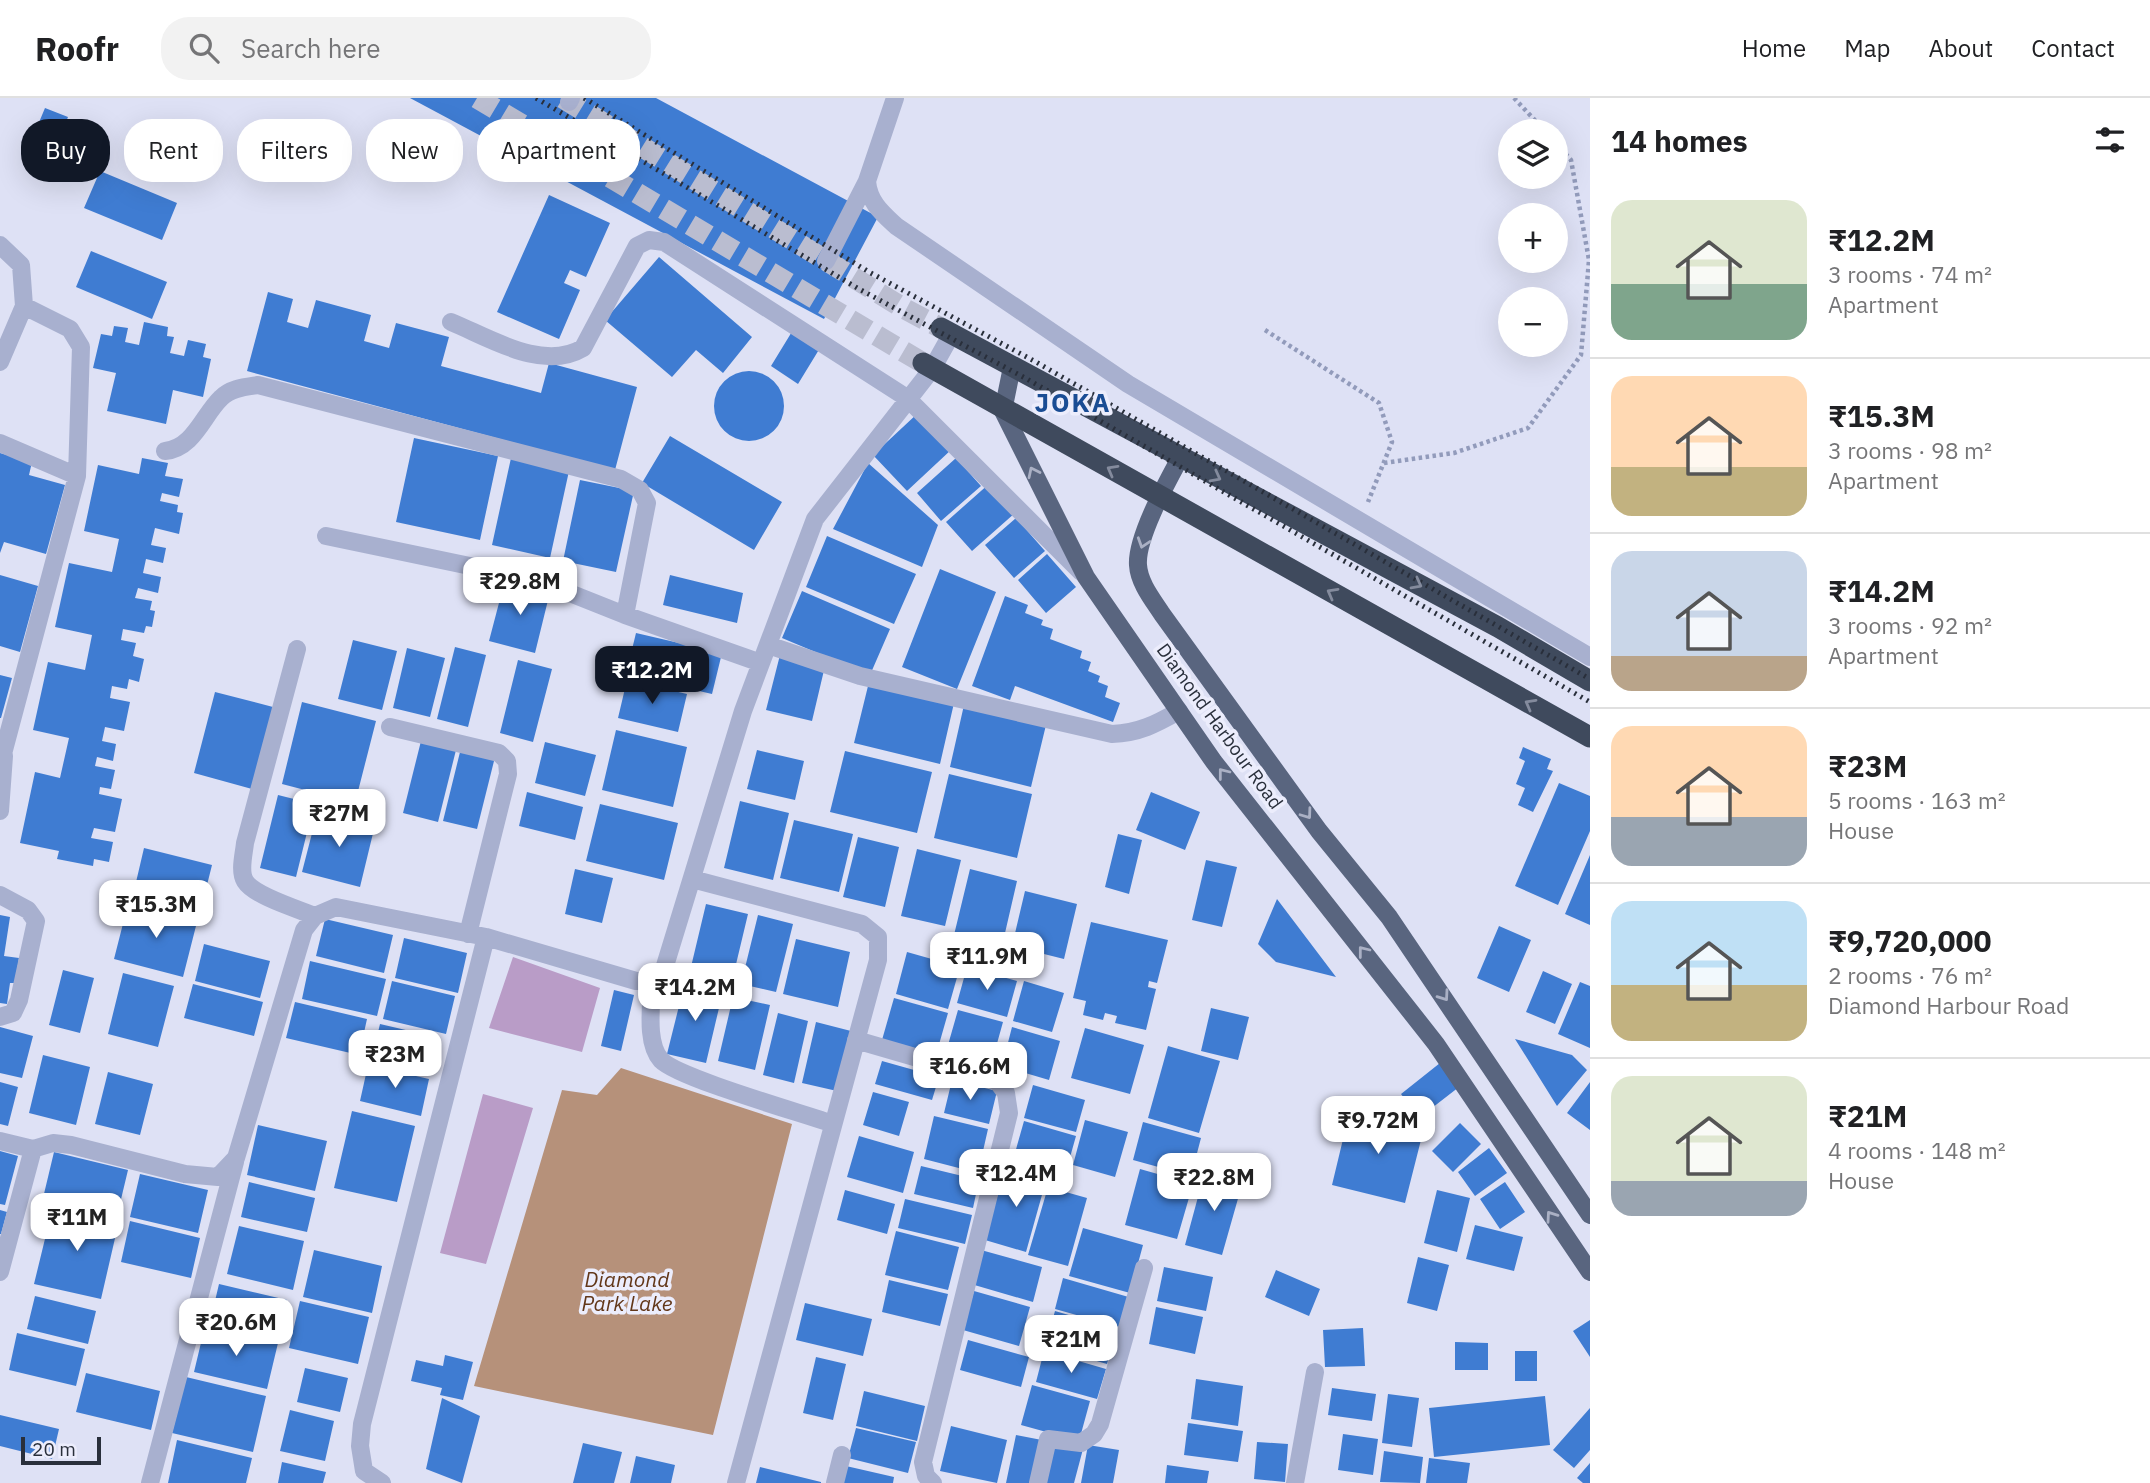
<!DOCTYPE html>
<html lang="en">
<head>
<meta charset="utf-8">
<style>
	body { margin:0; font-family:"IBM Plex Sans",sans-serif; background:#f2f2f2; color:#202124; height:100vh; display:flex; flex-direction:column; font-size:26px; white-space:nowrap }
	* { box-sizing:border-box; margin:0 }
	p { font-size:23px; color:#757577 }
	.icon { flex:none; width:38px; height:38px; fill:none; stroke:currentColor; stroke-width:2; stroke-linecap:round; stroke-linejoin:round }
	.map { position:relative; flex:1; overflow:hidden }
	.sheet { display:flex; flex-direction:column; background:#fff; width:560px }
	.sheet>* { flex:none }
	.hud { position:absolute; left:21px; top:21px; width:665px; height:63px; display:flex; gap:14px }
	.buttons { position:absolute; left:1498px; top:21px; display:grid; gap:14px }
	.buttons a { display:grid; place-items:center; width:70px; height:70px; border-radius:50%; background:#fff; box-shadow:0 7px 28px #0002; font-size:35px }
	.scale { position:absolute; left:21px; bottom:18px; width:80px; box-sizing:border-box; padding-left:7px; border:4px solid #292f3b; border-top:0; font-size:19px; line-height:24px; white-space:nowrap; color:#292f3b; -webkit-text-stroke:5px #ecedfc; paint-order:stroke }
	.price { position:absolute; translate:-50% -60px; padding:0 16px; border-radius:14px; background:#fff; color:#222; font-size:23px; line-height:46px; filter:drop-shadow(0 2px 4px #0008) }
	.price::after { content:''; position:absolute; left:50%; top:42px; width:21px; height:16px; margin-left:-10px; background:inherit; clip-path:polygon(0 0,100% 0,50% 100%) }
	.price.current { background:#111827; color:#fff }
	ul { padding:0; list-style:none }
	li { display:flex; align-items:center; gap:21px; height:175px; padding:0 21px }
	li+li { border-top:2px solid #e0e0e0 }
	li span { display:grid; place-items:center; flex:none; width:196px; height:140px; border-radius:21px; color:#555 }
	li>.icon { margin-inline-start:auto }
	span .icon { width:84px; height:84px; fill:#fffc; stroke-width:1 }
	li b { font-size:30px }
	h2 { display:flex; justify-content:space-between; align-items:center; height:84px; padding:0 21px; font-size:30px }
	.pill { padding:0 24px; border-radius:28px; background:#fff; box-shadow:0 7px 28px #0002; font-size:24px; line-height:63px }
	.pill.current { background:#111827; color:#fff }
	header { display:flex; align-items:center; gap:42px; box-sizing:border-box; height:98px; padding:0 35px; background:#fff; border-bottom:2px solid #e0e0e0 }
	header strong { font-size:33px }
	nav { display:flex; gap:38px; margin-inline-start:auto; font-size:24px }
	.search { width:490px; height:63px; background:#f2f2f2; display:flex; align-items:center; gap:18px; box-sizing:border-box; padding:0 24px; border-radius:28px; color:#757577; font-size:26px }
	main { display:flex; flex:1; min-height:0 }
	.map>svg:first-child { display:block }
</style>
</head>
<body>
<header>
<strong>Roofr</strong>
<div class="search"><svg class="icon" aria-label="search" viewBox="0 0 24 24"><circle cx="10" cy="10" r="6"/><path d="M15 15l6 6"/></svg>Search here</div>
<nav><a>Home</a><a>Map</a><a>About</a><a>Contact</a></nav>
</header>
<main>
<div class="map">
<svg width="1590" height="1385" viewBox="0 0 1590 1385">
	<rect width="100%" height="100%" fill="#dee1f5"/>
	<path fill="#b99cc7" d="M513 859 600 890 582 954 489 930Z
		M483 996 533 1010 486 1166 440 1155Z"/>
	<path fill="#b6917a" d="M621 970 792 1026 713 1337 474 1288 562 992 597 997Z"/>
	<path fill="#3f7cd2" d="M410 0H656L878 119 824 221Z
		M45 10 68 19 50 63 27 53Z
		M100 73 177 105 162 142 84 110Z
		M549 97 610 125 586 179 570 172 564 185 580 192 559 241 497 214Z
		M91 153 167 184 152 221 76 189Z
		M659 159 752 239 723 275 696 252 672 279 605 222Z
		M268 194 293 201 287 224 308 230 316 202 371 217 364 243 389 250 396 225 449 239 441 268 541 295 549 265 637 289 615 372 247 273Z
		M144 224 168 229 167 238 174 239 170 255 184 258 188 242 206 246 203 259 211 261 203 299 173 292 166 326 107 313 116 275 93 270 101 236 112 238 114 228 128 230 125 244 139 247Z
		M793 232 820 250 798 286 771 268Z
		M714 308a35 35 0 1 1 70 0a35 35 0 1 1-70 0Z
		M918 315 952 351 907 393 873 357Z
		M670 338 782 404 754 452 642 385Z
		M414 340 498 358 480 442 396 424Z
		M0 355 32 364 29 377 65 387 46 456 4 444 0 455Z
		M142 360 168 365 165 378 183 381 179 399 162 395 160 403 178 407 177 414 183 415 179 436 155 430 151 447 166 450 163 465 146 461 143 475 161 479 158 495 138 490 135 500 152 503 150 512 155 513 152 529 146 528 144 535 123 531 121 542 136 545 133 558 144 561 139 584 129 581 127 591 112 588 110 600 130 604 124 633 105 629 102 643 116 646 113 663 97 659 95 668 115 672 111 691 100 689 99 696 122 701 115 734 94 730 91 740 113 744 109 764 94 761 93 768 57 761 59 753 20 745 35 674 60 680 69 640 33 632 48 564 85 572 92 537 55 529 69 465 112 474 119 441 84 433 98 367 139 376Z
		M511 360 569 373 550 460 492 447Z
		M956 360 981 388 941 423 917 395Z
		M868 365 938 427 922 469 833 431Z
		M580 382 634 393 616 474 563 463Z
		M990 385 1015 415 972 453 946 424Z
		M1016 420 1045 453 1014 480 985 447Z
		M827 438 916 476 894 526 806 489Z
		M1047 456 1076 489 1046 515 1018 482Z
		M940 471 996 494 957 591 902 569Z
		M0 477 38 488 20 554 0 548Z
		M670 477 743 495 737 525 663 507Z
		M505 482 550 494 535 555 489 543Z
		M802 493 890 531 870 577 782 540Z
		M1005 498 1028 507 1025 515 1043 522 1041 527 1053 531 1050 541 1082 553 1080 560 1091 564 1088 573 1100 578 1098 584 1108 588 1105 599 1120 605 1113 624 1015 588 1010 602 972 588Z
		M636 535 722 555 712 596 626 576Z
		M353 542 397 553 382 612 338 601Z
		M455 549 486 557 468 629 437 621Z
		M407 550 445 560 430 619 393 610Z
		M780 557 825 568 812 623 766 612Z
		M518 562 552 571 533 644 500 635Z
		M0 577 12 580 1 620H0Z
		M627 582 687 596 678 634 618 620Z
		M869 584 954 605 940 666 854 645Z
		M215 594 273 609 252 691 194 675Z
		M302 604 376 623 355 705 282 686Z
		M964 607 1046 627 1031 689 950 669Z
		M616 632 687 649 673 709 602 692Z
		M421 643 456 652 438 724 403 715Z
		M545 644 596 657 585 698 535 685Z
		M1523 649 1551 661 1547 671 1553 673 1533 714 1518 707 1525 690 1516 686 1525 663 1519 660Z
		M461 650 495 659 477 731 443 723Z
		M757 652 804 663 795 702 747 691Z
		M845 653 932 674 917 735 830 714Z
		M949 676 1032 696 1017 760 934 740Z
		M1559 685 1590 698V733L1558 807 1515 788Z
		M527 694 583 709 575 742 519 728Z
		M1151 694 1200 714 1185 752 1136 732Z
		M278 697 314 706 296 779 260 770Z
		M740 703 789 715 773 782 724 770Z
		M600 706 678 725 664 782 586 763Z
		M318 712 375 727 360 789 302 774Z
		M794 722 853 736 839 794 780 780Z
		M1118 736 1142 742 1129 796 1105 789Z
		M858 739 899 749 885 809 843 799Z
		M144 750 212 767 200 815 133 797Z
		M917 751 961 762 945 828 901 818Z
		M1590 757V827L1565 816Z
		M1206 762 1237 769 1222 829 1192 822Z
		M575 771 613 780 602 825 565 816Z
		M970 771 1017 783 1002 848 954 837Z
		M1025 793 1077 806 1064 861 1012 848Z
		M1277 801 1336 879 1276 864 1258 846Z
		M128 806 197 824 183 879 114 861Z
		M706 806 748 816 732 883 690 873Z
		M0 817 10 819 4 858 19 860 15 885H10L7 906 0 905Z
		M758 817 793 826 776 894 741 886Z
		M325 821 393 837 384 875 316 858Z
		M1091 824 1168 842 1157 885 1149 883 1148 889 1156 891 1146 932 1115 925 1117 918 1105 915 1103 922 1083 917 1086 903 1073 900Z
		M1499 828 1531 842 1509 894 1477 880Z
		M404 840 467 855 458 895 395 880Z
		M796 841 850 854 838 909 783 896Z
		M204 846 270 863 260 900 195 883Z
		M907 854 960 869 948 911 896 896Z
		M310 863 386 881 377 918 302 901Z
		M967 869 1017 883 1007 919 957 905Z
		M63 872 94 880 80 935 49 927Z
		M1543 873 1572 886 1555 926 1526 914Z
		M123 875 174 888 158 949 108 936Z
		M392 883 455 898 446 936 383 921Z
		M1024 883 1064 895 1052 934 1013 923Z
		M685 884 723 893 706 965 667 956Z
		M1580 884 1590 888V950L1558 936Z
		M193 886 263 904 254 938 184 920Z
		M614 892 634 897 621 953 601 948Z
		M733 899 770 907 755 972 718 963Z
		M894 900 948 915 936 957 882 942Z
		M295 904 367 921 359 957 286 940Z
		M1211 910 1249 919 1238 962 1201 953Z
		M958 912 1003 924 991 967 946 954Z
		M778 915 808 923 794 985 763 977Z
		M816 924 851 933 837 993 802 985Z
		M380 926 440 940 431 977 371 963Z
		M0 929 33 938 22 980 0 975Z
		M1012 929 1060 943 1049 982 1002 968Z
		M1085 930 1144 947 1130 996 1071 980Z
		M1515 941 1572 957 1587 972 1557 1008Z
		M1168 948 1220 963 1199 1035 1148 1020Z
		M43 957 90 969 76 1027 29 1015Z
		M882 963 939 979 932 1002 875 986Z
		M1440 965 1459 989 1419 1020 1401 996Z
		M368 967 429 981 421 1018 360 1003Z
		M108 974 153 986 140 1037 95 1026Z
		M952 982 997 993 989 1026 944 1015Z
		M0 984 18 989 8 1028 0 1026Z
		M1590 984V1032L1567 1015Z
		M1033 987 1085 1002 1076 1034 1024 1020Z
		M873 994 909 1004 899 1038 863 1027Z
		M1350 1012 1424 1030 1405 1105 1332 1087Z
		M352 1013 415 1028 397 1104 334 1090Z
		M934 1018 988 1031 978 1075 924 1061Z
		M1085 1022 1128 1034 1115 1079 1073 1067Z
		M1024 1023 1076 1038 1065 1077 1013 1062Z
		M1143 1024 1201 1040 1191 1078 1133 1062Z
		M1460 1025 1481 1046 1453 1074 1432 1053Z
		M258 1027 327 1043 315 1093 247 1077Z
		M859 1038 914 1054 903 1095 847 1079Z
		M1489 1050 1507 1075 1475 1098 1458 1074Z
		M0 1053 18 1058 5 1107 0 1106Z
		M54 1054 128 1072 117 1118 43 1100Z
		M1006 1067 1047 1079 1026 1154 985 1142Z
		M921 1068 979 1082 973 1110 914 1096Z
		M1140 1071 1193 1086 1177 1141 1125 1127Z
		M1205 1073 1243 1083 1222 1157 1185 1147Z
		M140 1076 208 1092 198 1135 130 1119Z
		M249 1084 315 1100 307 1134 241 1119Z
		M1505 1084 1525 1114 1500 1131 1480 1101Z
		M1048 1089 1087 1100 1068 1168 1028 1157Z
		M845 1092 895 1106 887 1136 837 1122Z
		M1437 1092 1470 1100 1457 1154 1424 1145Z
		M905 1101 972 1117 965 1146 898 1130Z
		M53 1108 119 1123 101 1201 34 1186Z
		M0 1112 7 1114 1 1136H0Z
		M130 1123 200 1140 191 1180 121 1164Z
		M1475 1127 1523 1139 1514 1173 1466 1161Z
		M239 1128 304 1143 293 1192 227 1176Z
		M1083 1130 1143 1147 1130 1195 1069 1178Z
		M896 1133 959 1149 948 1192 885 1177Z
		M314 1152 382 1168 372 1215 303 1199Z
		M981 1152 1042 1169 1033 1204 971 1186Z
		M1418 1159 1449 1167 1437 1213 1407 1205Z
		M1164 1169 1213 1179 1206 1213 1157 1203Z
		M1276 1172 1320 1191 1309 1218 1265 1199Z
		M1063 1180 1132 1200 1123 1230 1055 1211Z
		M889 1182 948 1196 940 1228 882 1214Z
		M219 1186 287 1202 279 1240 210 1224Z
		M974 1193 1030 1209 1019 1248 963 1232Z
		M35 1198 96 1213 88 1246 27 1231Z
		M300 1203 369 1219 358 1266 289 1250Z
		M805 1205 872 1221 863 1258 796 1242Z
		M1156 1209 1203 1219 1195 1256 1149 1246Z
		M1055 1213 1117 1231 1107 1266 1045 1248Z
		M1590 1222V1259L1573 1233Z
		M205 1228 278 1245 267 1291 194 1274Z
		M1363 1230 1365 1268 1325 1269 1323 1232Z
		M17 1235 85 1251 76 1288 9 1272Z
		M968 1242 1029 1259 1021 1289 960 1272Z
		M1455 1244 1488 1245V1272H1455Z
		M1044 1253 1106 1271 1097 1301 1036 1284Z
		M1515 1253H1537V1283H1515Z
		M445 1257 473 1264 463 1302 440 1297 442 1290 411 1283 416 1262 443 1268Z
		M816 1259 846 1266 833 1322 803 1315Z
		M305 1270 348 1280 340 1314 297 1304Z
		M86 1275 160 1293 151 1332 76 1314Z
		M186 1279 266 1298 253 1354 172 1335Z
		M1196 1281 1243 1288 1238 1328 1191 1321Z
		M1032 1287 1090 1303 1079 1343 1021 1327Z
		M1332 1290 1376 1296 1372 1323 1328 1317Z
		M864 1293 925 1308 917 1343 856 1328Z
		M1388 1296 1419 1300 1412 1349 1382 1345Z
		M1545 1298 1550 1347 1434 1359 1429 1310Z
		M442 1300 480 1318 462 1385 426 1371Z
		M1590 1310V1352L1574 1370 1553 1352Z
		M290 1312 334 1323 325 1363 280 1353Z
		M0 1317 59 1331 52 1361 0 1348Z
		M1188 1325 1243 1333 1238 1364 1184 1357Z
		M951 1328 1007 1342 997 1385 940 1373Z
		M856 1330 916 1344 908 1375 848 1360Z
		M1343 1336 1378 1341 1373 1377 1338 1372Z
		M1016 1337 1047 1343 1038 1385H1006Z
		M177 1342 252 1360 246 1385H168Z
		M1052 1343 1083 1351 1074 1385H1042Z
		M1257 1344 1288 1346 1285 1384 1254 1381Z
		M583 1345 622 1354 614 1385H573Z
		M1088 1347 1119 1352 1113 1385H1081Z
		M1384 1353 1423 1359 1420 1385 1380 1384Z
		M636 1358 675 1367 671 1385H630Z
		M1429 1360 1470 1365 1467 1385H1426Z
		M282 1364 326 1374 323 1385H278Z
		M1590 1365V1385H1583L1577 1380Z
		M1167 1367 1209 1373 1207 1385H1165Z
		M846 1368 894 1379 893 1385H841Z
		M760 1369 821 1384V1385H756Z"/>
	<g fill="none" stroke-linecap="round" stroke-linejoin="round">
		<path stroke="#babdd0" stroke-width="21" stroke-dasharray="21 10" stroke-linecap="butt" d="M477 0 923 265
			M563 0 903 210 941 230"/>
		<path stroke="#929bbb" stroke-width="4.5" stroke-dasharray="3.5 3.5" stroke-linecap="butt" d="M1514 0 1545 33
			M1265 232 1379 305 1392 344 1368 404
			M1384 365 1454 355 1528 330 1581 257 1589 162 1571 62 1556 45"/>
		<path stroke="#a8b0cf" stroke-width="18" d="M895 0 867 83C869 104 881 114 896 128L1128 286 1590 559
			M569 4 571 0
			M0 147 21 167 24 208 70 231 81 249 77 378 0 667
			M826 163 867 83
			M451 224C490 240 543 274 583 250L637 148 649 142 664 144 907 300 1081 474
			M0 264 24 208
			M0 345 77 378
			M165 353C194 350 203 317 221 300 231 290 245 289 258 287L621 381 640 392 647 405 625 517
			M326 438 537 482 625 517 761 565
			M768 547 860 578 1112 636C1139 635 1156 626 1179 613
			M297 551 245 745C244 756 239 773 245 783 254 798 298 811 315 818
			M390 629 499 655 507 663 508 676 468 836
			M0 713 4 658
			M692 781 862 826 878 839V862L736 1385
			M0 797 28 812 36 823 19 902 13 915 0 919
			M652 883C652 905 645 944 661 962 678 980 802 1015 833 1026
			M856 942 997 983 1006 995 1009 1015 923 1364 926 1378 933 1385
			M0 1043 33 1051
			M0 1174 33 1051 53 1045 71 1047 185 1076 218 1079 236 1060 304 832 315 818 336 809 486 839
			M150 1385 235 1064
			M382 1385 364 1373 360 1348 362 1326 486 839 636 883H652L664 871 743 613 815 421 932 271 951 237
			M835 1385 842 1357
			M1038 1385 1048 1341 1081 1345 1094 1336 1100 1326 1144 1170
			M1295 1385 1315 1274"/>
		<path stroke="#59657f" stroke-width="18" d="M1012 269 1003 313 1086 479 1214 664 1436 946 1590 1174
			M1180 360C1167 384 1136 440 1138 467 1139 485 1153 502 1162 516L1319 733 1389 819 1590 1117"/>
		<path stroke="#3f4a5d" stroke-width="21" d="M941 230 1498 529 1590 583
			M923 265 1590 639"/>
		<path stroke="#292f3b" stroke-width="5" stroke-dasharray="2 5" stroke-linecap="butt" d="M536 0 859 191 1027 281 1590 604
			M584 0 869 174 1036 264 1590 581"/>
	</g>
	<defs><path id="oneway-chevron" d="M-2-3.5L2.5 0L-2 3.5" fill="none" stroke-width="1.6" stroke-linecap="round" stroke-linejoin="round" transform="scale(1.75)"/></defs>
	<g stroke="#848b9d">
		<use href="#oneway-chevron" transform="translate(1112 372) rotate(-151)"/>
		<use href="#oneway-chevron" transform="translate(1216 379) rotate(28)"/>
		<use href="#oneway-chevron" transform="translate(1417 486) rotate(28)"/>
		<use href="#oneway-chevron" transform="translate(1332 495) rotate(-151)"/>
		<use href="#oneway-chevron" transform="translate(1530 606) rotate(-151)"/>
	</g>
	<g stroke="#aab0c4">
		<use href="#oneway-chevron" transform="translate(1033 374) rotate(-116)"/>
		<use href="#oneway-chevron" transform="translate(1143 445) rotate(108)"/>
		<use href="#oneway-chevron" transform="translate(1223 675) rotate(-128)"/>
		<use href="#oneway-chevron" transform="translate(1307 716) rotate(54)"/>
		<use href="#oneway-chevron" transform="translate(1363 853) rotate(-128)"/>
		<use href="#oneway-chevron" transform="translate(1444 898) rotate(55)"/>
		<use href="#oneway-chevron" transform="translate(1551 1118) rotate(-125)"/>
	</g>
	<g text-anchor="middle" stroke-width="7" stroke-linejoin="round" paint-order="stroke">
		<g font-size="19" fill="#292f3b" stroke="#ecedfc">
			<text transform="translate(1220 628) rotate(54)" y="7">Diamond Harbour Road</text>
		</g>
		<g font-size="21" font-style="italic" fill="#623719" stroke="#ecedfc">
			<text x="627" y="1189">Diamond<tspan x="627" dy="24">Park Lake</tspan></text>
		</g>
		<g font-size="26" font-weight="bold" letter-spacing="2" fill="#194c94" stroke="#ecedfc">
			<text x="1073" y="314">JOKA</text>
		</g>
	</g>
</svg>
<div class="buttons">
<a><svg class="icon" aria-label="layers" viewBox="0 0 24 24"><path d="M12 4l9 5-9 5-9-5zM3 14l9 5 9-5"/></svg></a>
<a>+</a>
<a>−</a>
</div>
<div class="scale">20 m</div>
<b class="price" style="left:520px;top:519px">₹29.8M</b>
<b class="price current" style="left:652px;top:608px">₹12.2M</b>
<b class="price" style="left:339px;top:751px">₹27M</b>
<b class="price" style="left:156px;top:842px">₹15.3M</b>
<b class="price" style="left:987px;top:894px">₹11.9M</b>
<b class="price" style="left:695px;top:925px">₹14.2M</b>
<b class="price" style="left:395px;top:992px">₹23M</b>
<b class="price" style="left:970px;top:1004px">₹16.6M</b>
<b class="price" style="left:1378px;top:1058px">₹9.72M</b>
<b class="price" style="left:1016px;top:1111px">₹12.4M</b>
<b class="price" style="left:1214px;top:1115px">₹22.8M</b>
<b class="price" style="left:77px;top:1155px">₹11M</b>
<b class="price" style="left:236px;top:1260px">₹20.6M</b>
<b class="price" style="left:1071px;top:1277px">₹21M</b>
<div class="hud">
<a class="pill current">Buy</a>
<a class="pill">Rent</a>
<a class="pill">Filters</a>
<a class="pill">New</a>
<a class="pill">Apartment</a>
</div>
</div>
<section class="sheet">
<h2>14 homes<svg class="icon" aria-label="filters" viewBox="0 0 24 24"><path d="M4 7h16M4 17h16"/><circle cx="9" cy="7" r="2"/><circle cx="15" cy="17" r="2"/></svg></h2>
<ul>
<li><span style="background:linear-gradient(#dfe7d0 60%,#7fa58c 0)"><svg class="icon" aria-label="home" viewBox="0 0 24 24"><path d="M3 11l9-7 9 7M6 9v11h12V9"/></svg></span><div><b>₹12.2M</b><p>3 rooms · 74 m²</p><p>Apartment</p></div></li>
<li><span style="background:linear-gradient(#ffd9b3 65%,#c2b280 0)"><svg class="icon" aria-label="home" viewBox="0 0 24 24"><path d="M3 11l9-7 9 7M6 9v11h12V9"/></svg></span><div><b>₹15.3M</b><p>3 rooms · 98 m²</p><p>Apartment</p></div></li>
<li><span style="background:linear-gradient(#c9d6e8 75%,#b9a48a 0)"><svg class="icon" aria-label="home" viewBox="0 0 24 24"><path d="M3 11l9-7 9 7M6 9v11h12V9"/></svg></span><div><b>₹14.2M</b><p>3 rooms · 92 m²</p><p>Apartment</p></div></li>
<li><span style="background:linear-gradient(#ffd9b3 65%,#9aa5b1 0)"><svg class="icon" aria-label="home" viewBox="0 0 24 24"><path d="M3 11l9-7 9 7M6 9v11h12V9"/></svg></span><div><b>₹23M</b><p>5 rooms · 163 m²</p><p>House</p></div></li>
<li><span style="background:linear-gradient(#bfe0f5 60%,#c2b280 0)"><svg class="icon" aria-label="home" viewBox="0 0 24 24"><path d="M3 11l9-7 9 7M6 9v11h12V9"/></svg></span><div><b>₹9,720,000</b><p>2 rooms · 76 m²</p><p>Diamond Harbour Road</p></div></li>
<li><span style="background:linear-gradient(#dfe7d0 75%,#9aa5b1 0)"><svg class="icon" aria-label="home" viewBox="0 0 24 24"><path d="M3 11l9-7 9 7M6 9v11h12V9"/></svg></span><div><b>₹21M</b><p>4 rooms · 148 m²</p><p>House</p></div></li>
</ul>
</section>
</main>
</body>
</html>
